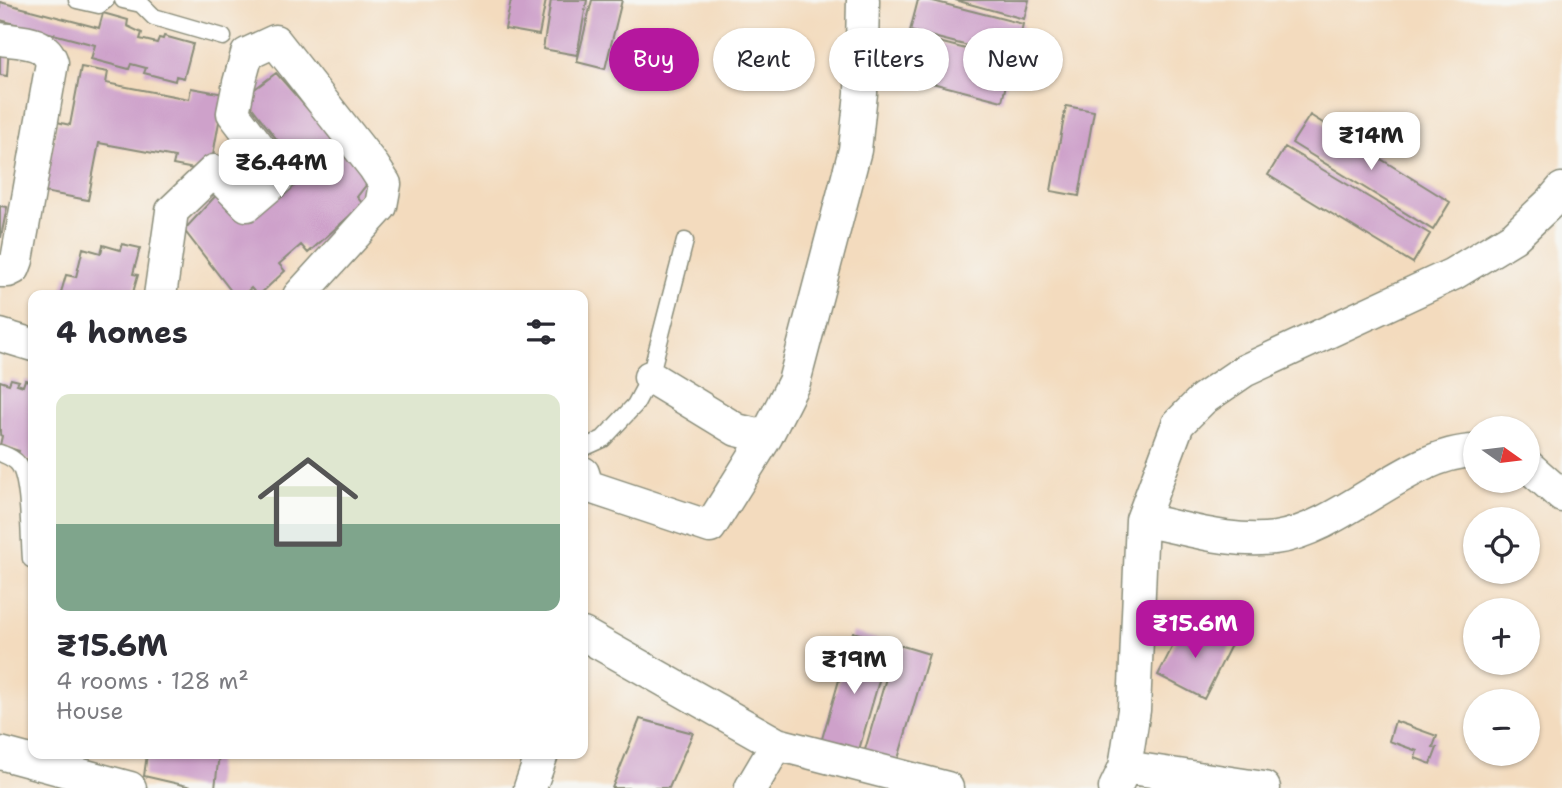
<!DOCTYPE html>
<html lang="en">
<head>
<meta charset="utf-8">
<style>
	body { margin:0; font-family:"Shantell Sans",sans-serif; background:#f7f7f7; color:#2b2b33; height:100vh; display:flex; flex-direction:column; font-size:26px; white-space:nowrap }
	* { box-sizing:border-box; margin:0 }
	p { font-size:23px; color:#7c7c81 }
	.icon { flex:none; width:38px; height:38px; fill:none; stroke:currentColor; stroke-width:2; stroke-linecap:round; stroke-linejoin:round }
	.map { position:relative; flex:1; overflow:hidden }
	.details { position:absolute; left:28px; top:290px; width:560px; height:469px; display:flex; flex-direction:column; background:#fff; border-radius:14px; box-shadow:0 2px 5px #0004 }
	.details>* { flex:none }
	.top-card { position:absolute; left:609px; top:28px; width:665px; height:63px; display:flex; gap:14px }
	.needle { width:46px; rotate:104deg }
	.buttons { position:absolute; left:1463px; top:416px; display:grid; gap:14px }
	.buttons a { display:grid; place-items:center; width:77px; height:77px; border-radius:50%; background:#fff; box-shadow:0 2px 5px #0004; font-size:35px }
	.price { position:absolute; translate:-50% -60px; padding:0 16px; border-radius:14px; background:#fff; color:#222; font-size:23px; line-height:46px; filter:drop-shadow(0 2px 4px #0008) }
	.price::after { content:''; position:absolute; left:50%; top:42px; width:21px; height:16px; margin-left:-10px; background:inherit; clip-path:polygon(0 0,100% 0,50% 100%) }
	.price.current { background:#b5179e; color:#fff }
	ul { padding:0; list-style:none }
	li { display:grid; align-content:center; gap:14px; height:371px; padding:0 28px }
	li span { display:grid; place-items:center; height:217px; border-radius:14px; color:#555 }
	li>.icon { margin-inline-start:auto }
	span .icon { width:126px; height:126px; fill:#fffc; stroke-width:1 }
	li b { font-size:30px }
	h2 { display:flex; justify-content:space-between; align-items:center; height:84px; padding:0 28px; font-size:30px }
	.pill { padding:0 24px; border-radius:32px; background:#fff; box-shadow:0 2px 5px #0004; font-size:24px; line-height:63px }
	.pill.current { background:#b5179e; color:#fff }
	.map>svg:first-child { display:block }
</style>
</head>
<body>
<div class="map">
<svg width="1562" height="788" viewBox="0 0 1562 788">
	<rect width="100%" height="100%" fill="#f6f6f2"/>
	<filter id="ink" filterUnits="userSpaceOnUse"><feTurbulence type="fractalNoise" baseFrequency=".0143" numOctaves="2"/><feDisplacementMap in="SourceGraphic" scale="14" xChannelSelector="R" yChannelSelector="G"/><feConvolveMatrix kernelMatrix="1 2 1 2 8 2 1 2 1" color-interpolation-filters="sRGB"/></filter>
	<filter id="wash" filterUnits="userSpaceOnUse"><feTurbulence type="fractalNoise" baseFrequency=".00686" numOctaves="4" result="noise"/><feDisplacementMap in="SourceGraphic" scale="28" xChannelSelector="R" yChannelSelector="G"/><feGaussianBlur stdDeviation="1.57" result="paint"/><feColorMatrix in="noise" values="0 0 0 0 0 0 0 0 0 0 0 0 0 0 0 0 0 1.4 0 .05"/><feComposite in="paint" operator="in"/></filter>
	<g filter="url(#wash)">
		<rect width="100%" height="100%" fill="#f3dbbe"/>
		<g id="blocks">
			<path fill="#cea1ca" d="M511 0H546L539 35 505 29Z
				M551 0H587L577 55 543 49Z
				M592 0H622L605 69 577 62Z
				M918 0H929L1023 24 1015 58 910 31Z
				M955 0H1029L1024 19Z
				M0 2 99 28 103 13 128 20 127 26 142 33 140 39 157 43 159 38 163 39 164 36 193 44 184 78 176 76 175 81 144 73 146 68 131 64 129 69 91 59 95 45 0 20Z
				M912 35 1012 61 1002 101 901 75Z
				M0 44 9 45 7 76 0 75Z
				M81 67 108 72 106 83 189 99 191 88 224 94 210 172 173 165 175 157 99 143 88 200 44 192 57 122 70 125Z
				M276 73 370 180 357 197 363 204 308 253 301 245 279 264 285 271 258 296 251 288 242 296H235L184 230 221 190 251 216 302 172 244 97Z
				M1066 106 1094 111 1079 196 1051 191Z
				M1310 115 1450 202 1433 230 1292 143Z
				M1285 147 1430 234 1413 263 1268 175Z
				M0 206 7 207 1 237H0Z
				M122 244 140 248 133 274 138 275 132 296H60L66 275 76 277 83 248 101 253 103 245 120 250Z
				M11 379 19 381 17 384 23 386 25 380 33 382V462L17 457 19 451 0 445 2 436 0 435V381L9 384Z
				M1185 622 1231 645 1204 699 1158 675Z
				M853 632 890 643 856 760 819 749Z
				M896 644 929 654 895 769 862 760Z
				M640 719 693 733 669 788H612Z
				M1395 721 1437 736 1433 747 1437 748 1431 764 1415 758 1417 751 1389 741Z
				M147 754H219L215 788H196L144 776Z"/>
		</g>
	</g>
	<g filter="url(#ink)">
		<use href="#blocks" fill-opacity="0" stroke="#898c79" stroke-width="2"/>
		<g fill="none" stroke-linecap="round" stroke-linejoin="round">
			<defs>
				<path id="service" d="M77 0 99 5 106 0
					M123 0 141 4 154 17 223 37
					M583 448 603 439 635 405 650 377 685 241
					M0 453C7 456 14 458 19 465 30 481 29 537 31 559"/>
				<path id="minor" d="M0 39C20 42 46 40 52 63L17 260 14 268 8 271H0
					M160 296 172 211 214 171 247 205 281 176 233 113 239 83 247 54 275 41 374 167 385 184 381 206 299 296
					M0 335 33 345
					M650 377 737 430 766 437 794 382 855 150 861 93 863 0
					M1528 466 1562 496
					M583 473 587 486 710 527 766 437
					M1142 520C1185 528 1232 544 1275 538 1342 529 1409 452 1475 451
					M583 634 777 744 947 788
					M0 753 130 788
					M1125 767 1264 788
					M530 788 542 754
					M751 788 777 744
					M1115 788 1125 767 1134 710 1142 520 1178 424 1203 399 1244 371 1453 274 1514 237 1551 202 1562 189"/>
			</defs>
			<use href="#service" stroke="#898c79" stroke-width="19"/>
			<use href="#minor" stroke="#898c79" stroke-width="35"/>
			<use href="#service" stroke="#fff" stroke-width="16"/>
			<use href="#minor" stroke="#fff" stroke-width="32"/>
		</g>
	</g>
</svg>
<div class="buttons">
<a><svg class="needle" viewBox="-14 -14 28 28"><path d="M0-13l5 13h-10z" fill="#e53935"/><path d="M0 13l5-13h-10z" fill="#7c7c81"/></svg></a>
<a><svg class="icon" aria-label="locate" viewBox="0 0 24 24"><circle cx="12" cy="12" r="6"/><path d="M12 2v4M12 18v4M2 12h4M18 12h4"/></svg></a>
<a>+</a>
<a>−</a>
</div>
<b class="price" style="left:1371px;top:172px">₹14M</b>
<b class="price" style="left:281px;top:199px">₹6.44M</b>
<b class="price current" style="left:1195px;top:660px">₹15.6M</b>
<b class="price" style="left:854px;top:696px">₹19M</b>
<div class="top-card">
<a class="pill current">Buy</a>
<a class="pill">Rent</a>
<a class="pill">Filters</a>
<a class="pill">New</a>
</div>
<section class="details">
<h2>4 homes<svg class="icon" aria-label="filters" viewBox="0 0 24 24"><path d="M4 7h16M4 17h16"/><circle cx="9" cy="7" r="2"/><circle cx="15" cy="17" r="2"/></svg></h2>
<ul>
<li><span style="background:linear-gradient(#dfe7d0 60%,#7fa58c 0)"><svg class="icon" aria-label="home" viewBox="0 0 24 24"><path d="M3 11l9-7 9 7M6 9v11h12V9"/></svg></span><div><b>₹15.6M</b><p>4 rooms · 128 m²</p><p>House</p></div></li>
</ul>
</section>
</div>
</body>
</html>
